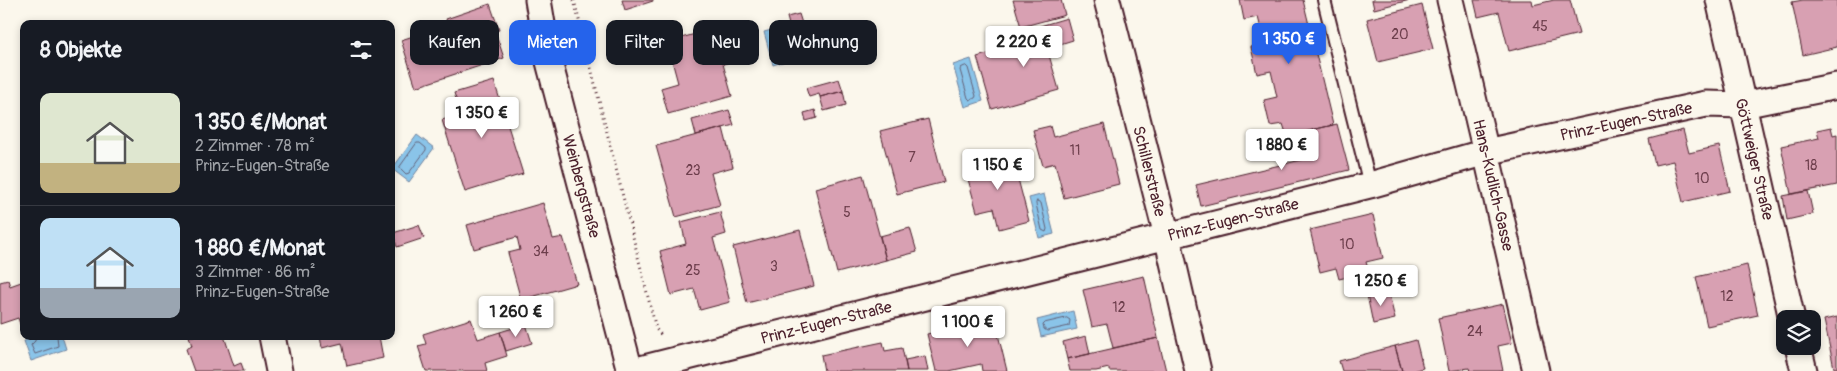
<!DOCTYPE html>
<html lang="de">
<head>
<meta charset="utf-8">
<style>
	body { margin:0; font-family:Pangolin,sans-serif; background:#242831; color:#f1f3f6; height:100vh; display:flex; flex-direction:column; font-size:19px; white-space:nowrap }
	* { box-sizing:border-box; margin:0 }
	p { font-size:16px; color:#9ea1a6 }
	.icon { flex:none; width:28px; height:28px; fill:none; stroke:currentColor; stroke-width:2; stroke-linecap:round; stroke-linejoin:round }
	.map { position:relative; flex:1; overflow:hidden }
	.panel { position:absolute; left:20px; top:20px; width:375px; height:320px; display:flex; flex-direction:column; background:#171b24; border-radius:10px; box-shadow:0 2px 8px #0003 }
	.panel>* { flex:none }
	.guide { position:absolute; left:410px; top:20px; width:475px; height:45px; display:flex; gap:10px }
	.fabs { position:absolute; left:1776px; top:310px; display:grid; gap:10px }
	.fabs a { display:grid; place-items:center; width:45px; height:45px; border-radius:10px; background:#171b24; box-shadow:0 2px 8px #0003; font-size:25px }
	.price { position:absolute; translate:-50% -42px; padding:0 11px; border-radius:5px; background:#fff; color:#222; font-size:16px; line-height:32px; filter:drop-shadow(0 1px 2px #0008) }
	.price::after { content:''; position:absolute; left:50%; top:30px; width:15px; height:11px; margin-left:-8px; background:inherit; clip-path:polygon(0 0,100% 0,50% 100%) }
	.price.selected { background:#2563eb; color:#fff }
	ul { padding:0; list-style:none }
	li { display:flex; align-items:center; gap:15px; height:125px; padding:0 20px }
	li+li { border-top:1px solid #363941 }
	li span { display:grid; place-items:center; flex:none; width:140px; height:100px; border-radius:10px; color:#555 }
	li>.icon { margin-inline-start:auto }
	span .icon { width:60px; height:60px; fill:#fffc; stroke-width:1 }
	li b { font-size:21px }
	h2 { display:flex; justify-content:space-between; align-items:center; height:60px; padding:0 20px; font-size:21px }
	.tag { padding:0 18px; border-radius:10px; background:#171b24; box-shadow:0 2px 8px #0003; font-size:18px; line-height:45px }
	.tag.selected { background:#2563eb; color:#fff }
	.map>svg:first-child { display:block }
</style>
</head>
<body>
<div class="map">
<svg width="1837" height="371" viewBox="0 0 1837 371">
	<rect width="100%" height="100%" fill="#fbf7ec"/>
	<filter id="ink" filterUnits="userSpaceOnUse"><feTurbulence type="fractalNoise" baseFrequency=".02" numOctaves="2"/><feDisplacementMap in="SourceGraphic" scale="10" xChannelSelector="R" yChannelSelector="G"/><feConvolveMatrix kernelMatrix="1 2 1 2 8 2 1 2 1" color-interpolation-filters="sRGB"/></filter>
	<g filter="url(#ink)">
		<path fill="#8ac4e9" stroke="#70829d" d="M783 27 792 59 773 65 764 32Z
			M971 59 983 101 965 107 953 65Z
			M417 135 434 148 409 182 392 169Z
			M1044 194 1054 234 1039 238 1029 198Z
			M1073 311 1077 329 1041 337 1037 320Z
			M37 336H62L66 349 31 361 24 341Z"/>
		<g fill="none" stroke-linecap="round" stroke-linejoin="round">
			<path stroke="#646177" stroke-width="1" d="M778 34 780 35 785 54 779 58 776 56 771 37 772 35Z
				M966 66 968 68 976 96 975 98 970 100 968 98 960 70 961 68Z
				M417 143H420L426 148V150L409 173 406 174 401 169 400 167Z
				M1037 201 1041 203 1047 229 1046 232 1042 230 1036 204Z
				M1067 318 1070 320 1069 326 1047 331 1044 329 1043 325 1045 323Z
				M36 336 35 341 31 345 35 354 58 346 57 336"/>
		</g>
		<path fill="#d8a0b2" stroke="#4a1f2b" d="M622 0H653V1L625 10Z
			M1013 0H1061L1065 15 1021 27Z
			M1240 0H1303L1333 125 1287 136 1283 124 1270 126 1264 100 1277 97 1271 71 1257 74 1251 47 1265 44 1258 17 1244 20Z
			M1372 0H1410L1374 9Z
			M1474 0H1532L1533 5 1554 0H1570L1579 34 1509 51 1499 12 1478 17Z
			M1803 0H1837V47L1803 55 1792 2Z
			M490 4 499 30 495 31 504 58 416 87 401 40 448 25 446 19Z
			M1422 5 1433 49 1378 62 1367 19Z
			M799 14 806 36 793 40 787 17Z
			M1067 18 1073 40 1047 48 1059 90 992 109 977 57 1044 38 1040 26Z
			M727 25 737 60 723 64 732 96 668 114 661 88 678 83 667 42Z
			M839 79 843 91 820 97 819 94 809 97 806 88Z
			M494 81 523 174 465 192 442 120 461 114 454 93Z
			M843 91 846 105 824 111 820 97Z
			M729 110 734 125 696 135 692 120Z
			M815 110 817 118 806 121 804 113Z
			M928 119 944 182 897 194 880 131Z
			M1104 124 1119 184 1064 198 1055 163 1043 166 1033 130 1050 126 1053 137Z
			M1337 124 1349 170 1201 206 1196 185 1318 156 1312 130Z
			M1831 127 1833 135 1837 134V185L1791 194 1781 146 1819 138 1817 130Z
			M723 128 733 167 711 173 720 205 676 217 656 146Z
			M1683 130 1689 153 1719 146 1730 191 1683 202 1673 161 1655 165 1649 139Z
			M1012 156 1029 221 999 229 994 208 977 212 965 168Z
			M863 175 886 260 837 273 815 188Z
			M1808 191 1813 214 1787 220 1783 196Z
			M543 203 553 239 563 237 577 284 521 300 508 253 520 250 517 237 474 249 467 225Z
			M720 212 726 234 713 238 730 302 700 310 694 289 671 295 660 251 686 244 681 222Z
			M1373 215 1383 258 1366 262 1369 272 1339 279 1336 268 1320 272 1310 230Z
			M419 225 424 238 397 247 393 233Z
			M910 228 917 252 886 260 880 236Z
			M800 230 814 286 747 303 733 247Z
			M1747 265 1758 315 1707 326 1696 277Z
			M1144 276 1158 338 1113 348 1107 324 1092 327 1083 290Z
			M8 280 10 286 24 281V329L22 330 18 318 0 324V282Z
			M1388 290 1395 319 1373 324 1367 295Z
			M1503 304 1512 343 1498 346 1503 371H1470L1469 368 1449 371 1438 318Z
			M1837 317V368H1834L1824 320Z
			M994 318 1007 371H982L981 364 949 371H936L927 334Z
			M471 319 478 339 500 332 507 356 485 363 487 371H426L418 346 426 344 423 334Z
			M526 324 532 343 506 351 500 332Z
			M189 336H224L234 366 241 363 244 371H194L186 349 192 346Z
			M320 336H379L383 358 347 366 342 343 322 348Z
			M1086 336 1090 354 1067 359 1063 342Z
			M1158 338 1166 371H1109V368L1096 371H1070L1067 359Z
			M1416 340 1423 368 1412 371H1402L1395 346Z
			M883 342 885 351 902 348 907 371H824L821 355Z
			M1395 346 1402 371H1342L1339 361Z
			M925 356 928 371H907L905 360Z"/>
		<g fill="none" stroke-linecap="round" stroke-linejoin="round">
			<defs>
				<path id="lane" d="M1324 0 1370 185"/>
				<path id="street" d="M538 0 547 54 630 371
					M1107 0 1167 236 1198 371
					M1450 0 1486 152 1536 371
					M1719 0 1792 319
					M272 336 279 371
					M1798 346 1804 371
					M632 371 1370 185 1486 152 1706 104 1743 105 1837 86"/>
			</defs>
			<use href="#lane" stroke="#4a1f2b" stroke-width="16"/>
			<use href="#street" stroke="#4a1f2b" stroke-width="29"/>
			<path stroke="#4a1f2b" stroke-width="3" stroke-dasharray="1 4" stroke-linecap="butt" d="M574 0 656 329 662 336"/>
			<use href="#lane" stroke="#fbf7ec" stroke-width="12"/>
			<use href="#street" stroke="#fbf7ec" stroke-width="25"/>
		</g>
	</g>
	<g text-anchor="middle" stroke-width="5" stroke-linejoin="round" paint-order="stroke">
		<g font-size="14" fill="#6e3f4d">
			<text x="1540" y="31">45</text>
			<text x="1400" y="39">20</text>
			<text x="1075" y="155">11</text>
			<text x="912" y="162">7</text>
			<text x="1811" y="170">18</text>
			<text x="693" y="175">23</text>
			<text x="1702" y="183">10</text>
			<text x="847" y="217">5</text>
			<text x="1347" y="249">10</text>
			<text x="541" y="256">34</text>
			<text x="774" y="271">3</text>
			<text x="693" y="275">25</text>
			<text x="1727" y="301">12</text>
			<text x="1119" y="312">12</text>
			<text x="1475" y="336">24</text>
		</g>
		<g font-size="16" fill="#4a1f2b" stroke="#fbf7ec">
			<text transform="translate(1626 121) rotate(-12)" y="6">Prinz-Eugen-Straße</text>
			<text transform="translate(1755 159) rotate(77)" y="6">Göttweiger Straße</text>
			<text transform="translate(1150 171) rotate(76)" y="6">Schillerstraße</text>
			<text transform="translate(1494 185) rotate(77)" y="6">Hans-Kudlich-Gasse</text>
			<text transform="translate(582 186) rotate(75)" y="6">Weinbergstraße</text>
			<text transform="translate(1233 219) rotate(-14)" y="6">Prinz-Eugen-Straße</text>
			<text transform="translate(826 322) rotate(-14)" y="6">Prinz-Eugen-Straße</text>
		</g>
	</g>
</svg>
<div class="fabs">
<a><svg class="icon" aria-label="layers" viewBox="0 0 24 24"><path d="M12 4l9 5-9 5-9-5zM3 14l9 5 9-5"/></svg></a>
</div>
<b class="price selected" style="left:1289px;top:65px">1 350 €</b>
<b class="price" style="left:1024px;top:68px">2 220 €</b>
<b class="price" style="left:482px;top:139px">1 350 €</b>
<b class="price" style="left:1282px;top:171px">1 880 €</b>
<b class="price" style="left:998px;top:191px">1 150 €</b>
<b class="price" style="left:1381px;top:307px">1 250 €</b>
<b class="price" style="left:516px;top:338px">1 260 €</b>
<b class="price" style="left:968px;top:348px">1 100 €</b>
<div class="guide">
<a class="tag">Kaufen</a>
<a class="tag selected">Mieten</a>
<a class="tag">Filter</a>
<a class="tag">Neu</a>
<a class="tag">Wohnung</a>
</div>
<section class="panel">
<h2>8 Objekte<svg class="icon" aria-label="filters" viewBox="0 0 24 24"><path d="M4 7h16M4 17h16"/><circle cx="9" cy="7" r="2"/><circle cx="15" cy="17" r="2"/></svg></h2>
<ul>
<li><span style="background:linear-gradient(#dfe7d0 70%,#c2b280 0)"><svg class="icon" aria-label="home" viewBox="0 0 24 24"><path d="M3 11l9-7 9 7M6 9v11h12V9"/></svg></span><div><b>1 350 €/Monat</b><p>2 Zimmer · 78 m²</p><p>Prinz-Eugen-Straße</p></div></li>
<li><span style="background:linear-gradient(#bfe0f5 70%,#9aa5b1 0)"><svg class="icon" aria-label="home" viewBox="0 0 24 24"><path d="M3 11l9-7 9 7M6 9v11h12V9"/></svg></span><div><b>1 880 €/Monat</b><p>3 Zimmer · 86 m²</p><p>Prinz-Eugen-Straße</p></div></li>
</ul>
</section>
</div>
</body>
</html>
